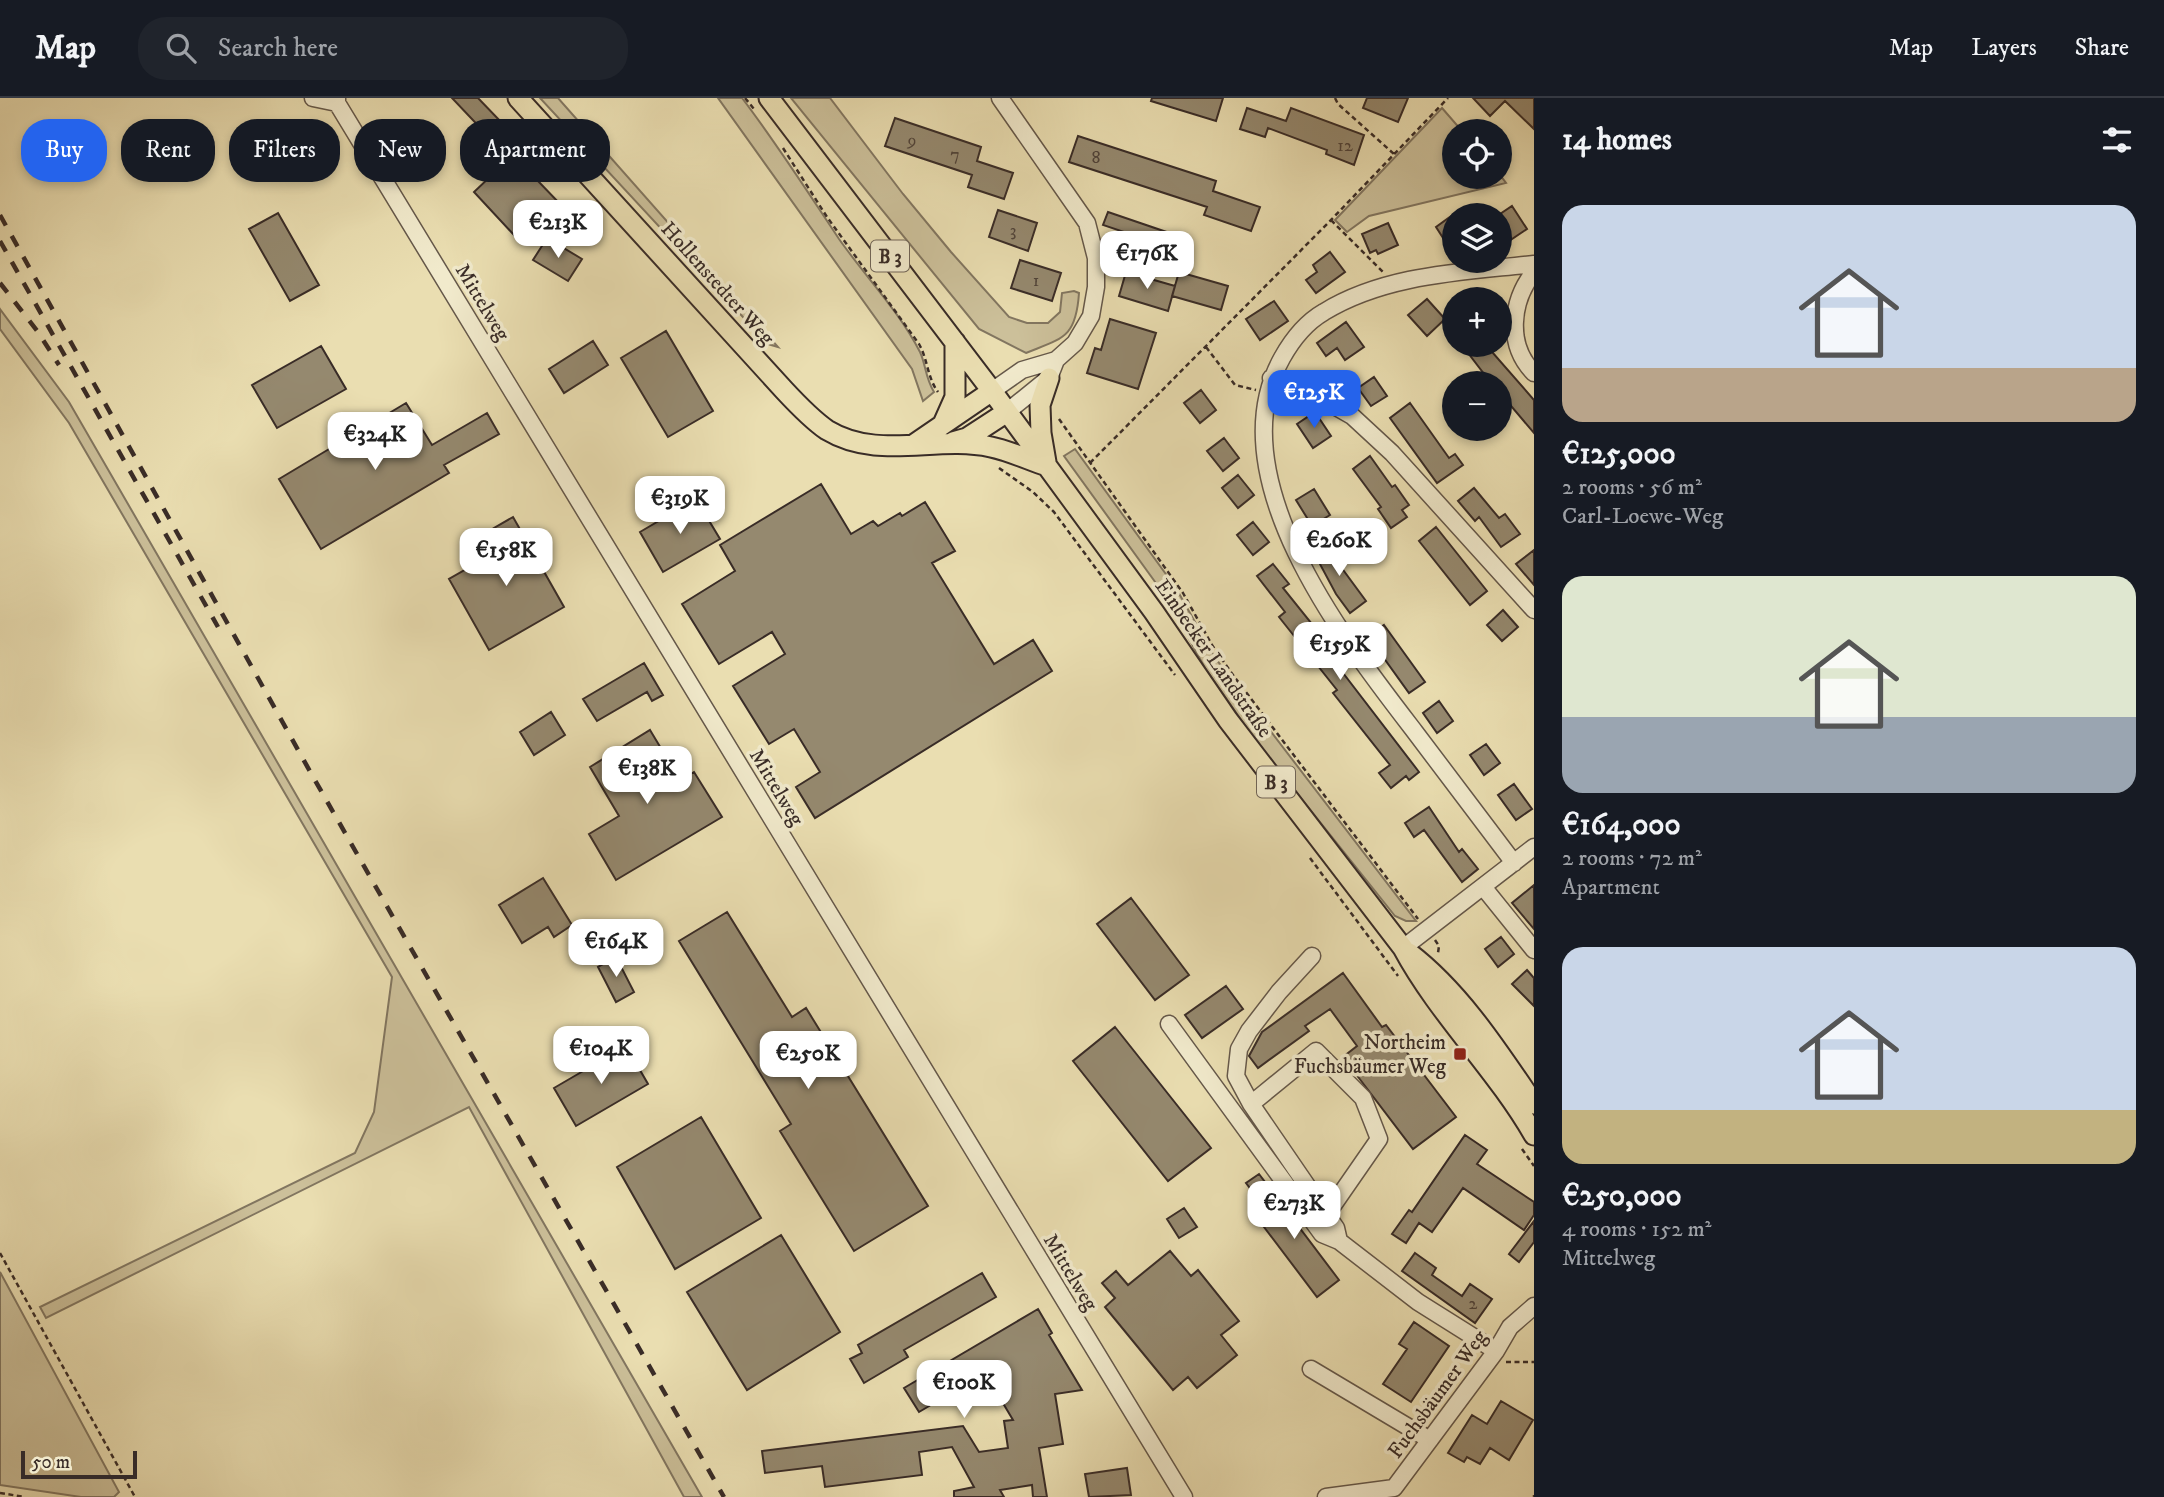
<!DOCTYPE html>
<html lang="en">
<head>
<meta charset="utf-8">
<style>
	body { margin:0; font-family:"IM FELL DW Pica",serif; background:#20242c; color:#f1f3f6; height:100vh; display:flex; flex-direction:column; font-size:26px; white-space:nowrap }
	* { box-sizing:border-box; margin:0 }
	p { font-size:23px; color:#9ea1a6 }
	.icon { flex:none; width:38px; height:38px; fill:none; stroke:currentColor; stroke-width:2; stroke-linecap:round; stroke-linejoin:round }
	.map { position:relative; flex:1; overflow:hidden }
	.drawer { display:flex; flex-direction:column; background:#171b24; width:630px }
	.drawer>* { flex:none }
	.hud { position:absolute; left:21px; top:21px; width:665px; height:63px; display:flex; gap:14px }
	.tools { position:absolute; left:1442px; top:21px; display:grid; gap:14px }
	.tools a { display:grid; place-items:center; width:70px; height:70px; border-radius:50%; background:#171b24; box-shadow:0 4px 10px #0003; font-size:35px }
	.scale { position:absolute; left:21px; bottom:18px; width:116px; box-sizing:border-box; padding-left:7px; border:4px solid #392c27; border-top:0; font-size:19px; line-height:24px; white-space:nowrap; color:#392c27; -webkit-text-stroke:5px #f1eacc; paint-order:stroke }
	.price { position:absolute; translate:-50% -60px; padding:0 16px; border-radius:14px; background:#fff; color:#222; font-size:23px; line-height:46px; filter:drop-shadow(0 2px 4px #0008) }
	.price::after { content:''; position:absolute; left:50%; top:42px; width:21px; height:16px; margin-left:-10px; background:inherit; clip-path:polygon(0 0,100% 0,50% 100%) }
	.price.current { background:#2563eb; color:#fff }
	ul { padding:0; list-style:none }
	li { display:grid; align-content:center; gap:14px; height:371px; padding:0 28px }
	li span { display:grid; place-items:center; height:217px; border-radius:21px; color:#555 }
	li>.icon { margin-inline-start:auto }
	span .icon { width:126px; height:126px; fill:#fffc; stroke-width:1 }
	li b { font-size:30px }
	h2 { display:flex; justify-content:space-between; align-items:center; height:84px; padding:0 28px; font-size:30px }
	.tag { padding:0 24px; border-radius:28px; background:#171b24; box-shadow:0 4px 10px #0003; font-size:24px; line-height:63px }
	.tag.current { background:#2563eb; color:#fff }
	header { display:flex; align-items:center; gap:42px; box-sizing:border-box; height:98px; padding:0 35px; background:#171b24; border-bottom:2px solid #363941 }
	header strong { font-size:33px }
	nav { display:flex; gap:38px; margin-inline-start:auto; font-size:24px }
	.search { width:490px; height:63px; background:#20242c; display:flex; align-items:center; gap:18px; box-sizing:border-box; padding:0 24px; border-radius:28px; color:#9ea1a6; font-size:26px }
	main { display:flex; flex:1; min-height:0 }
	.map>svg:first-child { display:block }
</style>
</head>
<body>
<header>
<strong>Map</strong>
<div class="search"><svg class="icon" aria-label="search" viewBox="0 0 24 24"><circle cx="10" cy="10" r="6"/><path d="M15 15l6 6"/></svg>Search here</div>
<nav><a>Map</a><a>Layers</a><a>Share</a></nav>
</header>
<main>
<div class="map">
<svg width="1534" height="1399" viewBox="0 0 1534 1399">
	<rect width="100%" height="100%" fill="#eadeb1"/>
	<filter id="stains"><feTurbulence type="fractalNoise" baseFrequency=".00286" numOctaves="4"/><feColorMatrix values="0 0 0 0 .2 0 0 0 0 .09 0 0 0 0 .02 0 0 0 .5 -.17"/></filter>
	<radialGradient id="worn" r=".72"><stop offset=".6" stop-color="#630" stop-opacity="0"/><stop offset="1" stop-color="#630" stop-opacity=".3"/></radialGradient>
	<path fill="#ccc09a" stroke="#827660" stroke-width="2" d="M540 0H558L778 249 768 246Z
		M718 0H742C777 46 807 93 839 141 865 178 899 213 920 254 926 267 925 279 934 294L923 303 912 271Z
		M791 0H830L903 96 951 154 1009 219 1027 225H1048L1060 214 1062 195 1074 193 1079 195C1076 240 1063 240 1026 255L979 231Z
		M1442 10 1462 33H1454V79H1500V77L1506 85 1369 118 1347 134 1335 122Z
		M0 211 69 304 702 1399H684L469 1009 46 1220 40 1209 355 1055 374 1014 392 879 69 325 0 231Z
		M1075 351 1176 490 1214 558 1236 588 1416 823H1406L1395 818 1260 649 1205 570 1166 499 1064 358Z
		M0 1174 119 1394 114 1399H81L0 1387Z"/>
	<path fill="#95896f" stroke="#392c27" stroke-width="2" d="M452 0H478L503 26 489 39Z
		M1152 0H1223L1216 23 1151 3Z
		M1367 0H1408L1398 24 1363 10Z
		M1473 0H1534V31L1505 3 1490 18Z
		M1247 10 1286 23 1291 10 1364 37 1354 67 1326 56 1327 52 1268 30 1265 39 1240 31Z
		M895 20 981 49 977 63 1013 75 1004 101 968 89 972 77 885 48Z
		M1078 38 1216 83 1213 93 1260 109 1251 133 1204 117 1207 109 1069 64Z
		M513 57 563 109 540 132 530 122 514 137 474 94Z
		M1512 108 1527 131 1506 145 1500 135V116Z
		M998 112 1037 125 1028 153 989 139Z
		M1108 114 1187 141 1183 154 1103 127Z
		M278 115 319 187 290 203 249 131Z
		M1454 116V157L1436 129Z
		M1388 125 1398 147 1378 156 1376 152 1370 155 1362 136Z
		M547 140 582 161 568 183 533 162Z
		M1330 154 1345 174 1316 195 1306 182 1317 174 1313 167Z
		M1020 162 1061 175 1052 203 1011 190Z
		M1126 174 1175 188 1168 213 1119 198Z
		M1179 174 1228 188 1221 212 1172 198Z
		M1427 201 1445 221 1427 238 1408 217Z
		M1274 203 1288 223 1260 242 1246 221Z
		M1110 221 1156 235 1138 291 1087 275 1095 250 1101 252Z
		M1346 224 1364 249 1345 262 1337 250 1326 258 1317 245Z
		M666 233 713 313 668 339 621 260Z
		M593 243 608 267 564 295 549 271Z
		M1462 247H1486L1534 302V335L1500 295V285H1491Z
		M321 248 346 291 277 330 252 287Z
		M1374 279 1387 298 1371 308 1358 290Z
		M1201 292 1216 312 1200 325 1184 305Z
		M406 305 432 347 487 315 499 336 444 367 449 375 321 451 279 381Z
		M1410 305 1449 360 1455 356 1463 367 1437 385 1390 320Z
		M1315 314 1331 338 1313 350 1297 326Z
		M1224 340 1239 360 1223 373 1207 353Z
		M1370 358 1392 389 1395 387 1409 407 1402 412 1407 419 1391 430 1378 411 1381 409 1353 371Z
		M1238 377 1254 397 1238 410 1222 390Z
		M821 386 851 436 873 423 878 428 900 415 902 418 925 404 955 453 932 465 994 566 1033 542 1052 573 815 720 796 689 820 674 794 631 769 646 733 588 785 556 772 534 719 566 682 506 735 473 720 447Z
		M1474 390 1499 420 1505 416 1520 436 1501 449 1479 419 1475 423 1458 403Z
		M1314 391 1330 417 1312 428 1296 402Z
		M696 401 720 441 663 474 640 434Z
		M513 419 564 509 489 552 449 481 498 453 487 434Z
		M1253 424 1269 444 1253 457 1237 437Z
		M1436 429 1487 493 1470 507 1419 443Z
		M1332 445 1344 467 1341 469 1366 503 1350 515 1336 496 1314 455Z
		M1534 452V487L1516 466Z
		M1273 466 1289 486 1283 490 1312 526 1304 532 1321 553 1328 548 1344 568 1340 571 1419 674 1409 682 1406 678 1391 690 1379 675 1390 667 1333 595 1337 592 1279 519 1285 514 1257 478Z
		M1503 512 1518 529 1502 543 1487 527Z
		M1384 527 1425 584 1409 595 1368 538Z
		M644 565 663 597 652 603 647 594 597 623 583 601Z
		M1439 603 1453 623 1437 635 1423 615Z
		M551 614 565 637 534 657 520 634Z
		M650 632 680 682 694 674 722 719 616 782 589 736 619 718 590 669Z
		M1486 646 1500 665 1484 677 1470 657Z
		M1514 686 1532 711 1516 722 1498 697Z
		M1429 709 1459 754 1462 751 1478 771 1462 784 1424 732 1414 739 1405 725Z
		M543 780 572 827 554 839 548 829 522 845 499 807Z
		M1534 787V831L1512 805Z
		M1131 800 1189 877 1155 902 1097 826Z
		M727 814 792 919 806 910 928 1108 854 1153 780 1033 791 1026 679 843Z
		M1501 839 1514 856 1498 869 1485 851Z
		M616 859 634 894 616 904 598 869Z
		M1527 872 1534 880V908L1512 886Z
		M1343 875 1382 929 1386 927 1456 1019 1413 1051 1343 959 1357 948 1330 911 1305 928 1309 933 1258 970 1249 958 1262 934Z
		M1226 888 1243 911 1202 940 1185 917Z
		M1115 929 1211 1050 1168 1083 1073 963Z
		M626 948 648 986 576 1028 554 990Z
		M701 1019 761 1120 675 1171 617 1069Z
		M1465 1037 1487 1052 1477 1066 1534 1104V1117L1524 1132 1463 1090 1432 1134 1419 1125 1406 1145 1392 1136 1409 1112 1412 1114Z
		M1259 1076 1339 1182 1317 1199 1264 1129 1274 1122 1246 1085Z
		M1184 1110 1197 1129 1179 1140 1167 1121Z
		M1534 1123V1144L1519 1164 1509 1156Z
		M781 1137 840 1234 747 1292 687 1194Z
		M1170 1153 1191 1178 1198 1172 1239 1223 1221 1237 1237 1257 1197 1290 1188 1279 1173 1292 1105 1209 1115 1200 1102 1185 1116 1173 1128 1187Z
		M1415 1155 1436 1170 1432 1177 1462 1198 1470 1186 1492 1201 1475 1225 1402 1173Z
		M982 1175 996 1199 904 1252 908 1259 864 1285 850 1261 862 1255 858 1247Z
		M1038 1211 1052 1235 1049 1237 1082 1292 1055 1296 1063 1346 1039 1350 1047 1399H1033L1032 1387 1000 1392 1004 1399H954V1393L974 1389 952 1349 919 1354 922 1377 825 1389 822 1368 765 1375 762 1353 963 1328 979 1354 1008 1350 1004 1323 1013 1322 985 1275 919 1314 904 1290Z
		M1414 1224 1449 1248 1411 1304 1383 1286 1407 1251 1399 1246Z
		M1501 1303 1533 1322 1509 1362 1490 1350 1480 1366 1467 1359 1464 1364 1448 1355 1472 1317 1487 1326Z
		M1127 1370 1131 1397 1089 1399 1085 1376Z"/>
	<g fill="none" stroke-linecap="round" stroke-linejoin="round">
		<defs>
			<path id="minor" d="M313 0 337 5
				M337 0V5L1184 1399
				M1000 0 1087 125 1096 160V189L1091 218 1075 245 1056 262 1049 280 1007 314
				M1534 174C1511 203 1506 247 1534 275
				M1271 280 1317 298 1352 318 1392 355 1534 512
				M992 293 1022 272 1056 262
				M1514 765C1481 721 1448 678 1415 634 1345 543 1216 379 1282 260 1292 242 1305 225 1324 214 1386 176 1464 174 1534 166
				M1484 790 1534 852
				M1403 850 1534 749
				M1312 858 1279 894 1249 933 1239 951 1236 978 1251 1006 1336 1130 1339 1143
				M1169 926 1322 1136 1339 1143 1418 1204 1496 1253
				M1251 1006 1316 953 1363 1000 1379 1041 1327 1116
				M1311 1271 1430 1342
				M1326 1399 1394 1390 1496 1253 1510 1229 1534 1208"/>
			<path id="major" d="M518 0 784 292C797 306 811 321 827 332 878 363 936 337 991 349 1010 353 1029 362 1047 368
				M769 0 992 293 1154 514 1228 622 1403 850C1439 917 1496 971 1534 1037
				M943 326 955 299V244
				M953 344 967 340 1007 314
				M913 347 992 293
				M1046 364 1041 335 1040 307 1049 280
				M1409 855C1460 894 1498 953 1534 1006"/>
		</defs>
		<use href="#minor" stroke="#65584a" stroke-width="19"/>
		<use href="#major" stroke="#392c27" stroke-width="23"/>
		<path stroke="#392c27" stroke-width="2.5" stroke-dasharray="5 3.5" stroke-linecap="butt" d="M745 0 754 11
			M1335 0 1338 6 1394 56
			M783 50 827 119 919 246C928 262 927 279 938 294
			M1331 122 1383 174
			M1206 249 1235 287 1256 292
			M1059 321 1183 495 1212 547 1233 577 1418 821
			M1090 365 1331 122 1448 0
			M999 370 1033 394 1054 414 1175 577
			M1310 760 1398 878
			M1435 842 1439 848 1438 855
			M1522 1051 1534 1068
			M0 1155 135 1399
			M1506 1264H1534
			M0 1395 25 1399
			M1534 1399V1397"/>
		<use href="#minor" stroke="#f1eacc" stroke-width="16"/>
		<use href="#major" stroke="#eadeb1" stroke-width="19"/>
		<path stroke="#392c27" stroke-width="4.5" stroke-dasharray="12 12" stroke-linecap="butt" d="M0 117 312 677 724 1399
			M0 143 218 529
			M0 185 38 234 59 267"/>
	</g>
	<rect fill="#8f2418" stroke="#f1eacc" stroke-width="2.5" x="1453" y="949" width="14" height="14" rx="3.5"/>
	<g text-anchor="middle" stroke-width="7" stroke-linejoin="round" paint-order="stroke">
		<g font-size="18" fill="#504339">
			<text x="912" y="48">9</text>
			<text x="1345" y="53">12</text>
			<text x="955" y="62">7</text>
			<text x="1096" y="65">8</text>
			<text x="1013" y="138">3</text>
			<text x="1036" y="188">1</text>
			<text x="1473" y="1211">2</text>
		</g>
		<g fill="#f1eacc" stroke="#706558" stroke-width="2">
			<rect x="871" y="142.5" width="38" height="31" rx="5"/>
			<rect x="1257" y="668.5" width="38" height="31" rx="5"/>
		</g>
		<g font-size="19" font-weight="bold" fill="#392c27">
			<text x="890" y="165">B 3</text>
			<text x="1276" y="691">B 3</text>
		</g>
		<g font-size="21" fill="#392c27" stroke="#f1eacc">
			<text transform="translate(718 185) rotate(48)" y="7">Hollenstedter Weg</text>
			<text transform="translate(483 204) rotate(59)" y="7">Mittelweg</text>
			<text transform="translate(1214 560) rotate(55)" y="7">Einbecker Landstraße</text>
			<text transform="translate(777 689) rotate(59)" y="7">Mittelweg</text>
			<text transform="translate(1071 1174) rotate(59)" y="7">Mittelweg</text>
			<text transform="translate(1437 1296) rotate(-54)" y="7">Fuchsbäumer Weg</text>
		</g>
		<g font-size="21" fill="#392c27" stroke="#f1eacc" text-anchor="end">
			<text x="1446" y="951">Northeim<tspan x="1446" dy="24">Fuchsbäumer Weg</tspan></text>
		</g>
	</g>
	<rect width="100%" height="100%" filter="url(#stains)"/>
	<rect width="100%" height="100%" fill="url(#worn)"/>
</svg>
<div class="tools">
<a><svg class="icon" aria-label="locate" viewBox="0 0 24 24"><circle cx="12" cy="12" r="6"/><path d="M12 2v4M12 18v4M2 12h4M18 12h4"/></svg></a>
<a><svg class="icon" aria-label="layers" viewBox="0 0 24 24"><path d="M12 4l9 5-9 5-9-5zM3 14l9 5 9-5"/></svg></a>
<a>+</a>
<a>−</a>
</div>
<div class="scale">50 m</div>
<b class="price" style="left:558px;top:162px">€213K</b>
<b class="price" style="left:1147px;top:193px">€176K</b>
<b class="price current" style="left:1314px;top:332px">€125K</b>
<b class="price" style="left:375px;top:374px">€324K</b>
<b class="price" style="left:680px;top:438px">€319K</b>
<b class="price" style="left:1339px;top:480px">€260K</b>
<b class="price" style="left:506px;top:490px">€158K</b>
<b class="price" style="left:1340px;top:584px">€159K</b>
<b class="price" style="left:647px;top:708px">€138K</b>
<b class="price" style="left:616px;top:881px">€164K</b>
<b class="price" style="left:601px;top:988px">€104K</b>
<b class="price" style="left:808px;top:993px">€250K</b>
<b class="price" style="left:1294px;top:1143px">€273K</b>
<b class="price" style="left:964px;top:1322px">€100K</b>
<div class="hud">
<a class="tag current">Buy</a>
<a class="tag">Rent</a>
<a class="tag">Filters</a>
<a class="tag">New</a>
<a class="tag">Apartment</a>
</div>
</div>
<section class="drawer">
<h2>14 homes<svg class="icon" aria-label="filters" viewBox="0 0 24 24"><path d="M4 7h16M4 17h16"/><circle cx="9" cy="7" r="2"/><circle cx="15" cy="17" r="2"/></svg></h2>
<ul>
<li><span style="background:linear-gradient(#c9d6e8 75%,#b9a48a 0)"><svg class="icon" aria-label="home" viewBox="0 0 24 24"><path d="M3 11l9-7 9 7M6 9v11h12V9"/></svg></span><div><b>€125,000</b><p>2 rooms · 56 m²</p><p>Carl-Loewe-Weg</p></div></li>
<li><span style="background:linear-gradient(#dfe7d0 65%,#9aa5b1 0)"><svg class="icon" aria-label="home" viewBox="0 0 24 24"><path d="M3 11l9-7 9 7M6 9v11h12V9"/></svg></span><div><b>€164,000</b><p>2 rooms · 72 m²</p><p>Apartment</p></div></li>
<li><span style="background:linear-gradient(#c9d6e8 75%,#c2b280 0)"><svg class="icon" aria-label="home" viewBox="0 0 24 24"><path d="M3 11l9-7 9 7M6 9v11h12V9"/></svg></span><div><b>€250,000</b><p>4 rooms · 152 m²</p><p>Mittelweg</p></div></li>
</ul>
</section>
</main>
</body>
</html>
